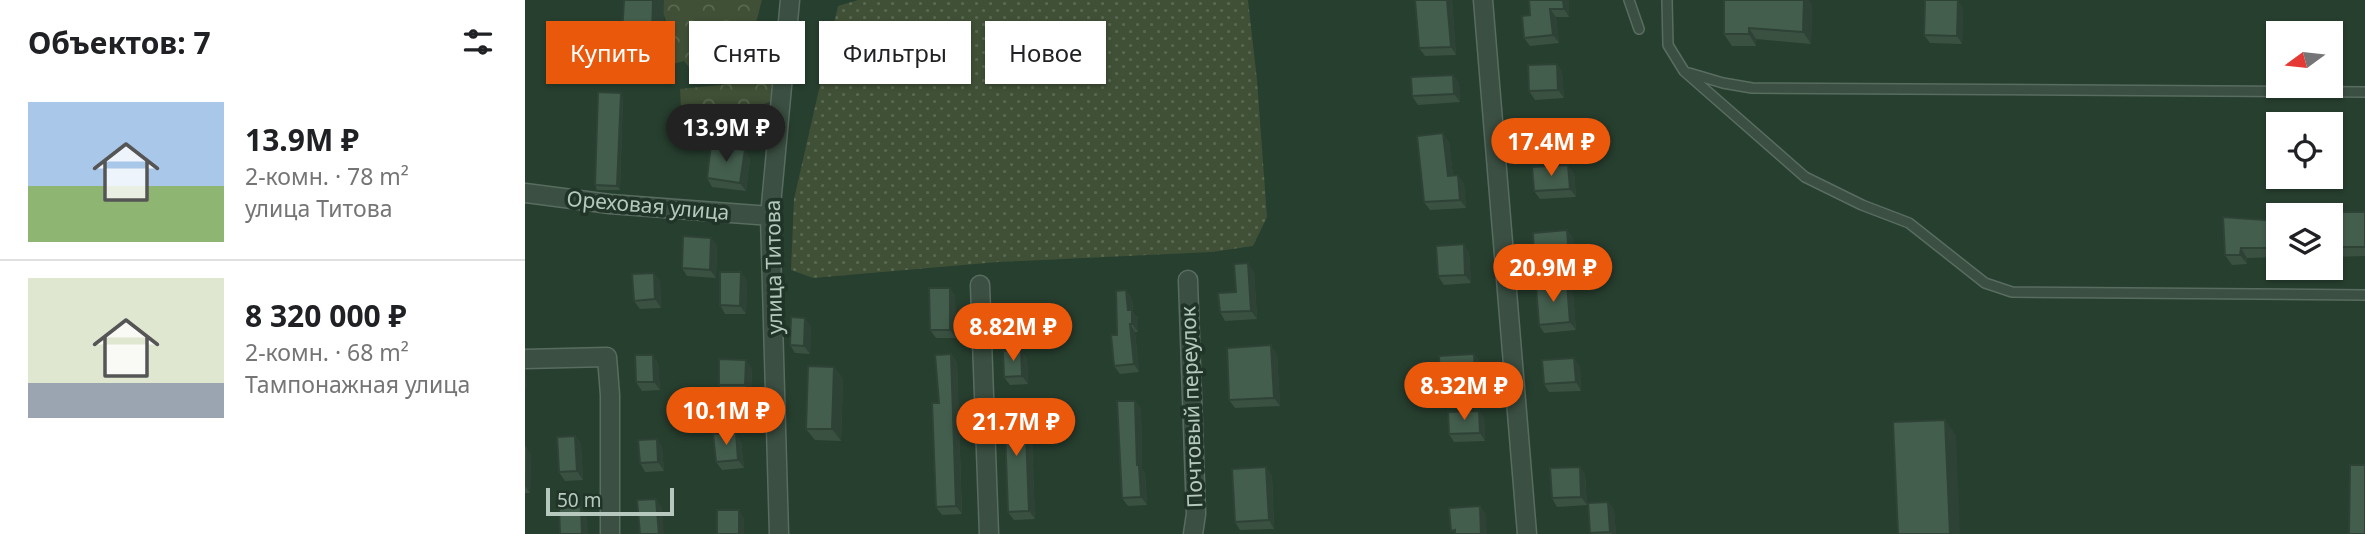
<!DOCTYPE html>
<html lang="ru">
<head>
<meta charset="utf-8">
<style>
	body { margin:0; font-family:"Noto Sans",sans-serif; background:#f2f2f2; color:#202124; height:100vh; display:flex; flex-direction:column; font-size:26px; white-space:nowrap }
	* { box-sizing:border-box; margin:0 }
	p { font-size:23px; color:#757577 }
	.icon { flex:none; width:38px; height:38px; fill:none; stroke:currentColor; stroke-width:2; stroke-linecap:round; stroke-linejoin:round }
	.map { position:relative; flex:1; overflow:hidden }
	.details { display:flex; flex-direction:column; background:#fff; width:525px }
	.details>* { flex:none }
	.banner { position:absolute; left:21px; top:21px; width:665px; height:63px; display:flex; gap:14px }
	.needle { width:46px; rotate:255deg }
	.tools { position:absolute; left:1741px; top:21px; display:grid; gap:14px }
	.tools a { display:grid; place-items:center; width:77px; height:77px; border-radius:0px; background:#fff; box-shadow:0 2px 5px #0004; font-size:35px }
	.scale { position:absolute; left:21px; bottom:18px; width:128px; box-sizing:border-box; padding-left:7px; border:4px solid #b7c9be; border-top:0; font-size:19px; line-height:24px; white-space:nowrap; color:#b7c9be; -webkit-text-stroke:5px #203427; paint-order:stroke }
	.price { position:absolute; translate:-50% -60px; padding:0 16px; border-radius:24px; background:#ea580c; color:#fff; font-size:23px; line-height:46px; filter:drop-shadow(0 2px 4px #0008) }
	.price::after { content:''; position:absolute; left:50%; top:42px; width:21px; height:16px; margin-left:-10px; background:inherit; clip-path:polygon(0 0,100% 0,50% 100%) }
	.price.current { background:#222; color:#fff }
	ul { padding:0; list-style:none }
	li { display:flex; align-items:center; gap:21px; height:175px; padding:0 28px }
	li+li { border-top:2px solid #e0e0e0 }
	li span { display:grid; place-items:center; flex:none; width:196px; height:140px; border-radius:0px; color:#555 }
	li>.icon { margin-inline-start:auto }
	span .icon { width:84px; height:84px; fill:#fffc; stroke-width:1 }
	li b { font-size:30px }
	h2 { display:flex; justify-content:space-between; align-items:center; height:84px; padding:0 28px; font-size:30px }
	.tag { padding:0 24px; border-radius:0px; background:#fff; box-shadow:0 2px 5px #0004; font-size:24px; line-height:63px }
	.tag.current { background:#ea580c; color:#fff }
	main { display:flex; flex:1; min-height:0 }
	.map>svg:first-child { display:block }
</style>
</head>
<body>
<main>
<section class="details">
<h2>Объектов: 7<svg class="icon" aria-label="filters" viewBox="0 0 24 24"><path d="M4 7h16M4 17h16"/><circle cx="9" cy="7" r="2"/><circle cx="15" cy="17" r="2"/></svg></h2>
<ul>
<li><span style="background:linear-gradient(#a9c7e8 60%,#8fb573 0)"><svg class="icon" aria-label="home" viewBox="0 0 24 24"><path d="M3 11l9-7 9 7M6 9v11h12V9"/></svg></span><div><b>13.9M ₽</b><p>2-комн. · 78 m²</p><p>улица Титова</p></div></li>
<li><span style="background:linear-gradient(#dfe7d0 75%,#9aa5b1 0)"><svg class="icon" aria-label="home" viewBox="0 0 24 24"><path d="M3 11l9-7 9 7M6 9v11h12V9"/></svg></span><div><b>8 320 000 ₽</b><p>2-комн. · 68 m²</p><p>Тампонажная улица</p></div></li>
</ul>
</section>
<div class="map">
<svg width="1840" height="534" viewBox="0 0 1840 534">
	<defs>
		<pattern id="grass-dots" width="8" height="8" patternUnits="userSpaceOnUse" patternTransform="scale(1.75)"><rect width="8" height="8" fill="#405036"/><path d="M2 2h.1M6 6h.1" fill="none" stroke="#596851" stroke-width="1.8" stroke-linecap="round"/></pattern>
		<pattern id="forest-crowns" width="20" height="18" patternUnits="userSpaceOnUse" patternTransform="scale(1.75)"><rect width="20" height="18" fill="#405036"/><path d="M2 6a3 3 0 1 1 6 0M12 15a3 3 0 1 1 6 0" fill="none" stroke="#596851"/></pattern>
	</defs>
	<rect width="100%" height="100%" fill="#273f2f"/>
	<path fill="url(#grass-dots)" d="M333 0H723L732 80 742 217 728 246 687 252 473 262 288 278 266 270 269 199 313 6Z"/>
	<path fill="url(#forest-crowns)" d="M134 0H237C234 9 233 19 229 27 219 48 191 66 171 76L159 61 118 72 115 56 143 27Z
		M236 59 263 83 259 97 239 104 222 115 156 108 155 89 215 83 208 67 215 60Z"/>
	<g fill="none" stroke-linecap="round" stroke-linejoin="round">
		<defs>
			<path id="service" d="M1104 0 1114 29
				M1142 0 1143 45 1159 71 1280 177 1337 205 1384 223 1460 283 1487 292 1840 295
				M1164 73 1198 83 1227 88 1840 92"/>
			<path id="minor" d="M958 0 1002 534
				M0 193 85 204 245 216
				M663 280 671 514 668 534
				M455 285 464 534
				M0 359 82 357 85 395V534
				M254 534 245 216 265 0"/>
		</defs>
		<use href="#service" stroke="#596c60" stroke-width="12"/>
		<use href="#minor" stroke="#596c60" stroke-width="21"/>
		<use href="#service" stroke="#3b4f42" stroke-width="9"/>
		<use href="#minor" stroke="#3b4f42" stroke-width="18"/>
	</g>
	<path fill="#3a5142" d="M99 0H139L137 51 108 50 97 35Z
		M890 0H927L931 55 900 56 894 48Z
		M1044 0V17H1031L1034 43 1005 46 999 38 1005 15Z
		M1287 4 1286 44 1231 39V46H1207L1199 34Z
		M1438 8 1437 44 1405 43 1399 35Z
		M1032 64 1037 72 1039 98 1010 100 1004 91Z
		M928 75 934 83 935 102 893 105 887 96Z
		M98 97 95 190H72L70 185Z
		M924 142 928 176 933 175 939 184 941 208 905 210 899 202Z
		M225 158 221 191 187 187 182 178Z
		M1049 173 1051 197 1015 199 1009 191Z
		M1840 212V256L1806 257V215Z
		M1754 218V257L1722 258V264L1707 265 1700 255 1753 221Z
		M1042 230 1048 239 1049 265 1015 268 1009 259Z
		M186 238 192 246 191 278 162 276 157 268Z
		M944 252 946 283 919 285 913 276Z
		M729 271 732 319 700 321 695 312Z
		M129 273 135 281 136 308 115 309 109 301Z
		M222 280 221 314H200L195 305Z
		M425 288 430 296 431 338H411L405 330Z
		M1048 293 1051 330 1019 333 1014 325Z
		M607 298 608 312 613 318V332H610L614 372 595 374 589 366Z
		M286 326 285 354 270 353 265 345Z
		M426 354 432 363 437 514 417 515 411 507 414 403Z
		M752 354 755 406 710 408 704 400Z
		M949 354 955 362 956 393 921 394 915 386Z
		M502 358 503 384 485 385 479 377Z
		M1049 358 1055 367 1056 391 1024 392 1019 384Z
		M133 363 135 390 117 391 111 382Z
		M309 367 318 379 316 441 290 440 281 429Z
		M227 368 226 393H200L194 385Z
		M610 401 616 409 617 469 620 473 622 505 603 506 597 498Z
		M954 411 959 419 960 441 929 442 924 434Z
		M506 412 510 519 489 520 483 512Z
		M50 436 56 444 58 480 40 481 34 472Z
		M132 439 137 447 139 471 120 472 115 463Z
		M216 441 219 468 197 470 191 462Z
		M0 446 6 455 5 493H0Z
		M1055 467 1060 475 1062 505 1032 507 1027 498Z
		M747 475 749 529 715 530 710 522Z
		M1083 502 1089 510 1091 534H1066L1065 533Z"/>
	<path fill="#2f4236" d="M128 0H139L137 51 127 36Z
		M922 0H927L931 55 926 47Z
		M1038 0H1044V17L1039 9Z
		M1279 0H1284L1287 4 1286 44 1278 32Z
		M1433 0 1438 8 1437 44 1432 36Z
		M1025 9 1031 17 1034 43 1028 35Z
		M1224 28 1231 39V46L1224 34Z
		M1032 64 1037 72 1039 98 1033 90Z
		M928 75 934 83 935 102 929 94Z
		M96 93 98 97 95 190 92 186Z
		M918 133 924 142 929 184 923 176Z
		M220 150 225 158 221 191 215 183Z
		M1043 165 1049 173 1051 197 1045 189Z
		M933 175 939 184 941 208 935 200Z
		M1042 230 1048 239 1049 265 1044 257Z
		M186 238 192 246 191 278 185 270Z
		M939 244 944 252 946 283 940 275Z
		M1716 248 1722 258V264L1715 255Z
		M723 263 729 271 732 319 726 311Z
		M216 272 222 280 221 314 215 306Z
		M129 273 135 281 136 308 130 299Z
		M1042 284 1048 293 1051 330 1045 322Z
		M425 288 430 296 431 338 425 330Z
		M601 290 607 298 608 312 613 318V332L607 324 603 310Z
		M280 318 286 326 285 354 279 346Z
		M605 324 610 332 614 372 609 364Z
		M746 345 752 354 755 406 749 398Z
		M496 349 502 358 503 384 497 376Z
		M426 354 432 363 437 514 431 506Z
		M949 354 955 362 956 393 951 384Z
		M128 355 133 363 135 390 129 382Z
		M1049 358 1055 367 1056 391 1051 382Z
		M221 360 227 368 226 393 220 385Z
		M309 367 318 379 316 441 307 429Z
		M0 368 1 370 2 389 0 387Z
		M610 401 616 409 617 469 620 473 622 505 616 497 612 465Z
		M500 404 506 412 510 519 504 511Z
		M954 411 959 419 960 441 955 433Z
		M1420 420 1431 435 1435 534H1425Z
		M211 432 216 441 219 468 213 460Z
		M50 436 56 444 58 480 52 471Z
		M132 439 137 447 139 471 133 462Z
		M1 446 6 455 5 493 0 486Z
		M741 467 747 475 749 529 744 520Z
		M1055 467 1060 475 1062 505 1056 497Z
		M131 499 137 507 139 534H134Z
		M1083 502 1089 510 1091 534H1087L1085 532Z
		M955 506 961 514 962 534H956Z
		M56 507 62 515 63 534H57Z
		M214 510 219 518V534H214Z"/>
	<path fill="#435e4d" stroke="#2f4236" stroke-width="2" d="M99 0H128L127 36 97 35Z
		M890 0H922L926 47 894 48Z
		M1004 0H1038L1039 9H1025L1028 35 999 38 997 16 1005 15Z
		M1199 0H1279L1278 32 1224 28V34H1199Z
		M1400 0H1433L1432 36 1399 35Z
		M1032 64 1033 90 1004 91 1003 65Z
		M928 75 929 94 887 96 886 77Z
		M73 92 96 93 92 186 70 185Z
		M918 133 923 176 933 175 935 200 899 202 892 136Z
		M186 145 220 150 215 183 182 178Z
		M1043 165 1045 189 1009 191 1007 167Z
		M1754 212H1840V247H1806V215H1754Z
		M1698 217 1753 221 1754 218V248H1716L1715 255H1700Z
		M1042 230 1044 257 1009 259 1008 233Z
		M158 236 186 238 185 270 157 268Z
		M939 244 940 275 913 276 911 246Z
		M723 263 726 311 695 312 693 293 711 292 709 264Z
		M195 272H216L215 306 195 305Z
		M129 273 130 299 109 301 107 274Z
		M1042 284 1045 322 1014 325 1011 287Z
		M404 288H425V330H405Z
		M601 290 603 310H607V324H605L609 364 589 366 586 335H592L591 291Z
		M266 317 280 318 279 346 265 345Z
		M746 345 749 398 704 400 702 348Z
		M496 349 497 376 479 377 478 351Z
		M426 354 431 506 411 507 407 403H414L410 355Z
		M949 354 951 384 915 386 914 356Z
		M110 355H128L129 382H111Z
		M1049 358 1051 382 1019 384 1017 360Z
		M194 359 221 360 220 385H194Z
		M283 366 309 367 307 429H281Z
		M592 401H610L612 465H614L616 497 597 498Z
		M479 404H500L504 511 483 512Z
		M954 411 955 433 924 434 923 412Z
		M1420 420 1425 534H1373L1368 422Z
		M211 432 213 460 191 462 188 434Z
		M50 436 52 471 34 472 32 437Z
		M132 439 133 462 115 463 113 440Z
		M1825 465H1840V534H1824Z
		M741 467 744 520 710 522 707 469Z
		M1055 467 1056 497 1027 498 1025 468Z
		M131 499 134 534H115L112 500Z
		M1083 502 1085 532 1065 533 1063 503Z
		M955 506 956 534H930V530L926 531 924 508Z
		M56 507 57 534H35L34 508Z
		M192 510H214V534H192Z"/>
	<g text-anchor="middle" stroke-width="7" stroke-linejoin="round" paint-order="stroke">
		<g font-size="21" fill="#b7c9be" stroke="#203427">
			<text transform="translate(123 206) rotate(5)" y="7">Ореховая улица</text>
			<text transform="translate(249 267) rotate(-91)" y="7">улица Титова</text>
			<text transform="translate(667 407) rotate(-92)" y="7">Почтовый переулок</text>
		</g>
	</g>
</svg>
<div class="tools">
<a><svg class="needle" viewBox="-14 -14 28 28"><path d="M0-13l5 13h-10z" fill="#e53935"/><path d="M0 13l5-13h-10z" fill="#757577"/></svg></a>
<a><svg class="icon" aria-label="locate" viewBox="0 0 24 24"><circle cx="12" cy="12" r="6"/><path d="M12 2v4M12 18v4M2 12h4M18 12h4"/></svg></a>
<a><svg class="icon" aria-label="layers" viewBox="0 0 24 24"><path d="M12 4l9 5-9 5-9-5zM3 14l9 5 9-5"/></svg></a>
</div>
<div class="scale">50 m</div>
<b class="price current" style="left:201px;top:164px">13.9M ₽</b>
<b class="price" style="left:1026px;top:178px">17.4M ₽</b>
<b class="price" style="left:1028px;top:304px">20.9M ₽</b>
<b class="price" style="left:488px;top:363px">8.82M ₽</b>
<b class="price" style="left:939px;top:422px">8.32M ₽</b>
<b class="price" style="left:201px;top:447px">10.1M ₽</b>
<b class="price" style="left:491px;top:458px">21.7M ₽</b>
<div class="banner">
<a class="tag current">Купить</a>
<a class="tag">Снять</a>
<a class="tag">Фильтры</a>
<a class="tag">Новое</a>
</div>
</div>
</main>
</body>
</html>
